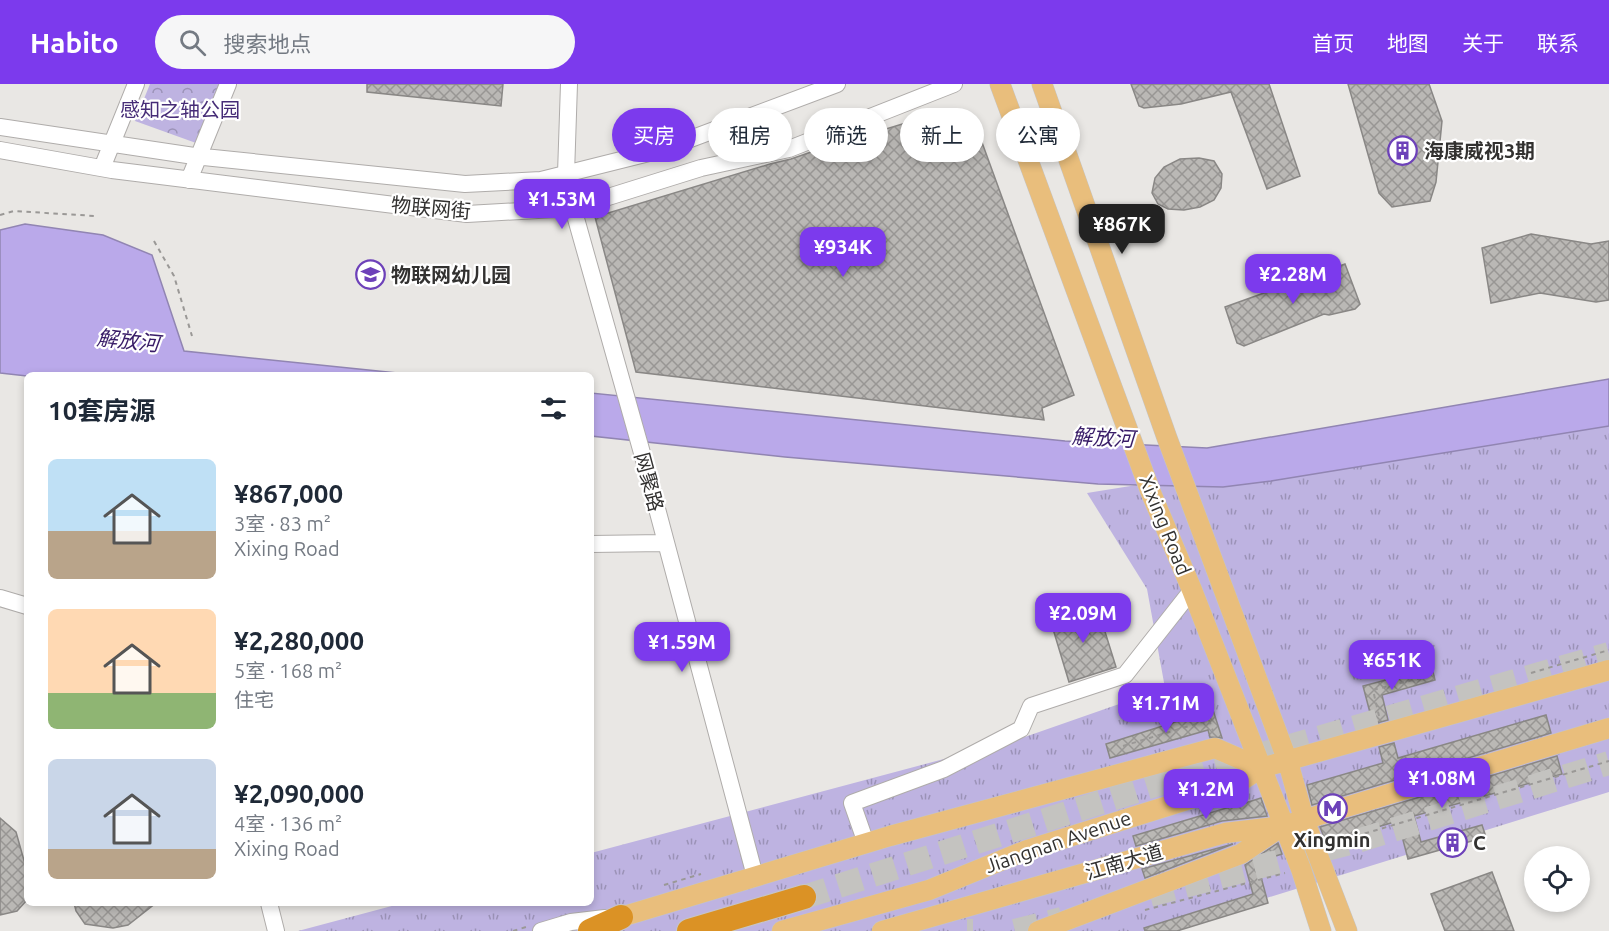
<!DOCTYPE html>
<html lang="zh">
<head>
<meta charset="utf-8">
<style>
	body { margin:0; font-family:Ubuntu,"Noto Sans SC",sans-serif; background:#f6f6f7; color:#1f2937; height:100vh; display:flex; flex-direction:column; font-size:22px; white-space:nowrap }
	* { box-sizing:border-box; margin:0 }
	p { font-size:20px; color:#747a83 }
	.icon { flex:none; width:33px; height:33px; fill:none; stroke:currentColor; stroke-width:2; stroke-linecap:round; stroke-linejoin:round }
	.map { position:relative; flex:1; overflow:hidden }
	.details { position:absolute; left:24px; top:288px; width:570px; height:534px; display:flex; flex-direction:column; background:#fff; border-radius:9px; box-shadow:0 3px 9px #0003 }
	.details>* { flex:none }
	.guide { position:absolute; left:612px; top:24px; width:570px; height:54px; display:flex; gap:12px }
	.fabs { position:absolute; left:1524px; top:762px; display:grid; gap:12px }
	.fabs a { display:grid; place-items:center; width:66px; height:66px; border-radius:50%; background:#fff; box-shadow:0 3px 9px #0003; font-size:30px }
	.price { position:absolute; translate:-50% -51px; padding:0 14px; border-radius:12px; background:#7c3aed; color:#fff; font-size:20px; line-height:39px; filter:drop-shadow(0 2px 3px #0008) }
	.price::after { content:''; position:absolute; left:50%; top:36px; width:18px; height:14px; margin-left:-9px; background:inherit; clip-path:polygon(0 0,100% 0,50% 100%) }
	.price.active { background:#222; color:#fff }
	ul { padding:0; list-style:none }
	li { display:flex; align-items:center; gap:18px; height:150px; padding:0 24px }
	li span { display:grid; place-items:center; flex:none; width:168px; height:120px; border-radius:9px; color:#555 }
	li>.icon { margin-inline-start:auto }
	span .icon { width:72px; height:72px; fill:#fffc; stroke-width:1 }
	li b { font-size:26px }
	h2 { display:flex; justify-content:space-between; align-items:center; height:72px; padding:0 24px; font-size:26px }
	.tag { padding:0 21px; border-radius:27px; background:#fff; box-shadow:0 3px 9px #0003; font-size:21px; line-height:54px }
	.tag.active { background:#7c3aed; color:#fff }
	header { display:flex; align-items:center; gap:36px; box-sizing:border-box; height:84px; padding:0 30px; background:#7c3aed; color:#fff }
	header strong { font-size:28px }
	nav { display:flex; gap:33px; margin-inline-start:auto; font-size:21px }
	.search { width:420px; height:54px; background:#f6f6f7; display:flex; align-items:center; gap:15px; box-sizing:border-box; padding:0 21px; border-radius:33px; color:#747a83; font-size:22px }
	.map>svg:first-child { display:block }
</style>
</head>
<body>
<header>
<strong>Habito</strong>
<div class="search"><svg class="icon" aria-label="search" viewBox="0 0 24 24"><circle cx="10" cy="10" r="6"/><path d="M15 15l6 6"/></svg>搜索地点</div>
<nav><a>首页</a><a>地图</a><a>关于</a><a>联系</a></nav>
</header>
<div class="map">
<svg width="1609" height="847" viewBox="0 0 1609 847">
	<defs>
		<pattern id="grass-tufts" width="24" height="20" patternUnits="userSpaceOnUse" patternTransform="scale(1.5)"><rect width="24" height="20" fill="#beb3e1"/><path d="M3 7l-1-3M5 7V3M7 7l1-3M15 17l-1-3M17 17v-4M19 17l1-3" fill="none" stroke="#9b92b7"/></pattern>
		<pattern id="forest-crowns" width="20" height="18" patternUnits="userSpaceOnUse" patternTransform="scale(1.5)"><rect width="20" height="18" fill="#beb3e1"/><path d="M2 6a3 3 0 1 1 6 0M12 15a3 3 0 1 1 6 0" fill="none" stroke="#9b92b7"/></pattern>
		<pattern id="building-cross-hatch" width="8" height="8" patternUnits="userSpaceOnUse" patternTransform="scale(1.5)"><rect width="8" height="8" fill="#bab8b5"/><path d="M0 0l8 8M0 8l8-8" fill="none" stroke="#989694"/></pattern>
	</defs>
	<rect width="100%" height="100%" fill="#e9e7e4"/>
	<path fill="url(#grass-tufts)" d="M1609 325V708L1160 847H298L403 819H591V769L1019 655 1165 604 1147 505 1087 409Z"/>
	<path fill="url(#forest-crowns)" d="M150 0H219L196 59 135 37Z"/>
	<path fill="#baa9ea" stroke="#9185b2" stroke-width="1.5" d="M25 140 103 151 152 171 184 267 417 291 27 292 0 289V146Z
		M1609 295V342L1271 397 1223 403 1098 400 785 373 591 352V309L1065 357 1207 364Z"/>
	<path fill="url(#building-cross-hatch)" stroke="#898785" stroke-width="1.5" d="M367 0H503L501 22 367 8Z
		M1131 0H1269L1300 92 1267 105 1231 8 1181 20 1144 24 1139 22Z
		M1348 0H1429L1442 37 1436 98 1430 117 1392 123 1379 109Z
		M948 26 976 42 1074 311 1042 324 1044 336 636 288 595 133 770 80 791 75 814 67Z
		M1199 74 1214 77 1222 90 1221 104 1214 116 1200 123 1184 126 1168 125 1158 120 1152 109 1155 94 1164 83 1180 75Z
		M1531 150 1591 160 1609 157V216L1596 218 1540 209 1491 219 1482 164Z
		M1345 180 1360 220 1355 225 1329 231 1324 230 1244 262 1237 259 1225 223Z
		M1097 522 1116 583 1069 598 1050 535Z
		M1432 584 1435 596 1382 611 1388 636 1373 640 1363 602Z
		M1213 626 1222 654 1210 653 1208 646 1110 674 1106 660Z
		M1546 631 1551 649 1312 721 1307 701 1383 679 1379 663 1394 659 1398 674Z
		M1557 672 1562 690 1414 732 1421 758 1482 741 1486 753 1408 775 1398 737 1326 758 1320 743Z
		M1240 712 1242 720 1261 714 1267 732 1222 737 1136 762 1133 752 1230 723 1228 716Z
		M0 734 16 748 27 787V816L17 827 0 831Z
		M1278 759 1282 770 1257 778 1268 819 1177 847H1145L1144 844 1253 810 1245 781Z
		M1233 760 1145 794 1142 785Z
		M1492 788 1514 847H1445L1431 810Z
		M74 819H156L128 841 113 844 85 840 76 827Z"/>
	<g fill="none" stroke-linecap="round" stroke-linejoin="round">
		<path stroke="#c4c3c0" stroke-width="24" stroke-dasharray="24 12" stroke-linecap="butt" d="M1150 811 1354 758 1609 679
			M804 813 1155 701 1609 570
			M967 847H973
			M1015 847 1062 835"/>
		<defs>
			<path id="minor" d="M569 0 566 90 573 124 644 376 755 792
				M0 43 194 72 465 100 541 96 661 66 837 0
				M0 66 112 86 467 130 573 124 701 84 789 65 954 0
				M102 84 136 0
				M189 96 228 0
				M591 460 664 459
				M0 514 27 522
				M866 759 852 719 944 685 1021 645 1031 622 1125 591 1192 506
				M269 819 276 847
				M541 847 571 838 605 834"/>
			<path id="major" d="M1000 0 1151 409 1192 506 1301 785 1321 847
				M1042 0 1167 354 1288 678 1304 735 1347 847
				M621 833 890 752 1215 664 1261 684
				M782 847 929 806 1027 766 1235 701 1261 684 1609 586
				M882 847 1225 749 1283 742 1609 644
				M1038 847 1241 770 1278 745"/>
			<path id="highway" d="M590 847 621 833
				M689 847 804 813"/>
		</defs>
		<use href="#minor" stroke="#afacaa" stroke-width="18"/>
		<use href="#major" stroke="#c6c5c5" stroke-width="21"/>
		<use href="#highway" stroke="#c6c5c5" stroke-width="26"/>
		<path stroke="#9a9896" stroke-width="2" stroke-dasharray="4.5 4.5" stroke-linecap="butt" d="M0 131 14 127 95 132
			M154 157 174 192 192 252
			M1531 589 1609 566
			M1379 632 1373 606 1429 592
			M1123 662 1209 636 1213 647
			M1388 667 1390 676
			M1333 766 1353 753 1609 677
			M664 801 701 790
			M1145 826 1285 789
			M513 847 526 843"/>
		<use href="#minor" stroke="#fff" stroke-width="16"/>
		<use href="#major" stroke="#e9be7c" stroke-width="20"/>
		<use href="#highway" stroke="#db9225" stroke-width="24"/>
	</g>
	<defs>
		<symbol id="building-ring" viewBox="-11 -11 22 22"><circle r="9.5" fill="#fff" stroke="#6d41b9" stroke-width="1.5"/><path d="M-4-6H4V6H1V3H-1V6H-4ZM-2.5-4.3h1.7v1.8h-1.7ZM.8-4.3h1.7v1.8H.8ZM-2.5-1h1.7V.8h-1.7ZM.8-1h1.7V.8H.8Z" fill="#6d41b9"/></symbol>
		<symbol id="school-ring" viewBox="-11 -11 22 22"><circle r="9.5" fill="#fff" stroke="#6d41b9" stroke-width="1.5"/><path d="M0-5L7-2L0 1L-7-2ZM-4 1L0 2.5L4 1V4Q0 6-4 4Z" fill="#6d41b9"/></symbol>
		<symbol id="metro-ring" viewBox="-11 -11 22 22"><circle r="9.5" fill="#fff" stroke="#6d41b9" stroke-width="1.5"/><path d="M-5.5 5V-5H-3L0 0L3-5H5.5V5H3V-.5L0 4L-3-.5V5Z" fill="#6d41b9"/></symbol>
	</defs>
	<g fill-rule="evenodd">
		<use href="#building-ring" x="1386" y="50" width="33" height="33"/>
		<use href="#school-ring" x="354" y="174" width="33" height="33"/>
		<use href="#metro-ring" x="1316" y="708" width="33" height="33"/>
		<use href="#building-ring" x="1436" y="742" width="33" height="33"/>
	</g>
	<g text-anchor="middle" stroke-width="4.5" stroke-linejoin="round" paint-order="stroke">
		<g font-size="20" fill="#462c77" stroke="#fff">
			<text x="180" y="33">感知之轴公园</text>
		</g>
		<g font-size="20" font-weight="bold" fill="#323130" stroke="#fff" text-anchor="start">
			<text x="1424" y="74">海康威视3期</text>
			<text x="391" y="198">物联网幼儿园</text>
			<text x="1332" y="763" text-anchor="middle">Xingmin</text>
			<text x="1473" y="766">C</text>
		</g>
		<g font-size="20" fill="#323130" stroke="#fff">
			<text transform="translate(431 124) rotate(5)" y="7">物联网街</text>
			<text transform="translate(649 398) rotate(75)" y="7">网聚路</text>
			<text transform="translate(1165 441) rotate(68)" y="7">Xixing Road</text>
			<text transform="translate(1058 758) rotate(-19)" y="7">Jiangnan Avenue</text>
			<text transform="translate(1124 778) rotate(-16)" y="7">江南大道</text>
		</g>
		<g font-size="21" font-style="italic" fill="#391d68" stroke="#fff">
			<text transform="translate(128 257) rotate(6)" y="7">解放河</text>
			<text transform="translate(1103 354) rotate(3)" y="7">解放河</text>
		</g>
	</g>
</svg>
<div class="fabs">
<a><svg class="icon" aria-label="locate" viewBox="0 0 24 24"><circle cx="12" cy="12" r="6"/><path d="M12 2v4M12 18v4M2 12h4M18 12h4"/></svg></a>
</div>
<b class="price" style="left:562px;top:146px">¥1.53M</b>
<b class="price active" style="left:1122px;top:171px">¥867K</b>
<b class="price" style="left:843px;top:194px">¥934K</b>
<b class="price" style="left:1293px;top:221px">¥2.28M</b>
<b class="price" style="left:1083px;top:560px">¥2.09M</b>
<b class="price" style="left:682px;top:589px">¥1.59M</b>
<b class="price" style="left:1392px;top:607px">¥651K</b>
<b class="price" style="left:1166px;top:650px">¥1.71M</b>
<b class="price" style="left:1442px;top:725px">¥1.08M</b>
<b class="price" style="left:1206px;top:736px">¥1.2M</b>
<div class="guide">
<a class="tag active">买房</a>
<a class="tag">租房</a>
<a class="tag">筛选</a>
<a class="tag">新上</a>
<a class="tag">公寓</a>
</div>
<section class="details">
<h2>10套房源<svg class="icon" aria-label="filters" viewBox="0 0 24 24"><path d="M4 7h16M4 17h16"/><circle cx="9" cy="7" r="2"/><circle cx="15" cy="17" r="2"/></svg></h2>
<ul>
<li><span style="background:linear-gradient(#bfe0f5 60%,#b9a48a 0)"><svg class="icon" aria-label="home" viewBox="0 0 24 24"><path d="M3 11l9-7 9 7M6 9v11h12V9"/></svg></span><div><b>¥867,000</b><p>3室 · 83 m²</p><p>Xixing Road</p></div></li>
<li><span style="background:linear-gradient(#ffd9b3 70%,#8fb573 0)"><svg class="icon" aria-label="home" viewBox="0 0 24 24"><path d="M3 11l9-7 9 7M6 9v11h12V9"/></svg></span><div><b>¥2,280,000</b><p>5室 · 168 m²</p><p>住宅</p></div></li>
<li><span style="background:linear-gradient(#c9d6e8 75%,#b9a48a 0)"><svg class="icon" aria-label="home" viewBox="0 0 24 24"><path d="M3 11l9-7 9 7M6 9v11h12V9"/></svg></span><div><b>¥2,090,000</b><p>4室 · 136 m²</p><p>Xixing Road</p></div></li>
</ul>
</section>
</div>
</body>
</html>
